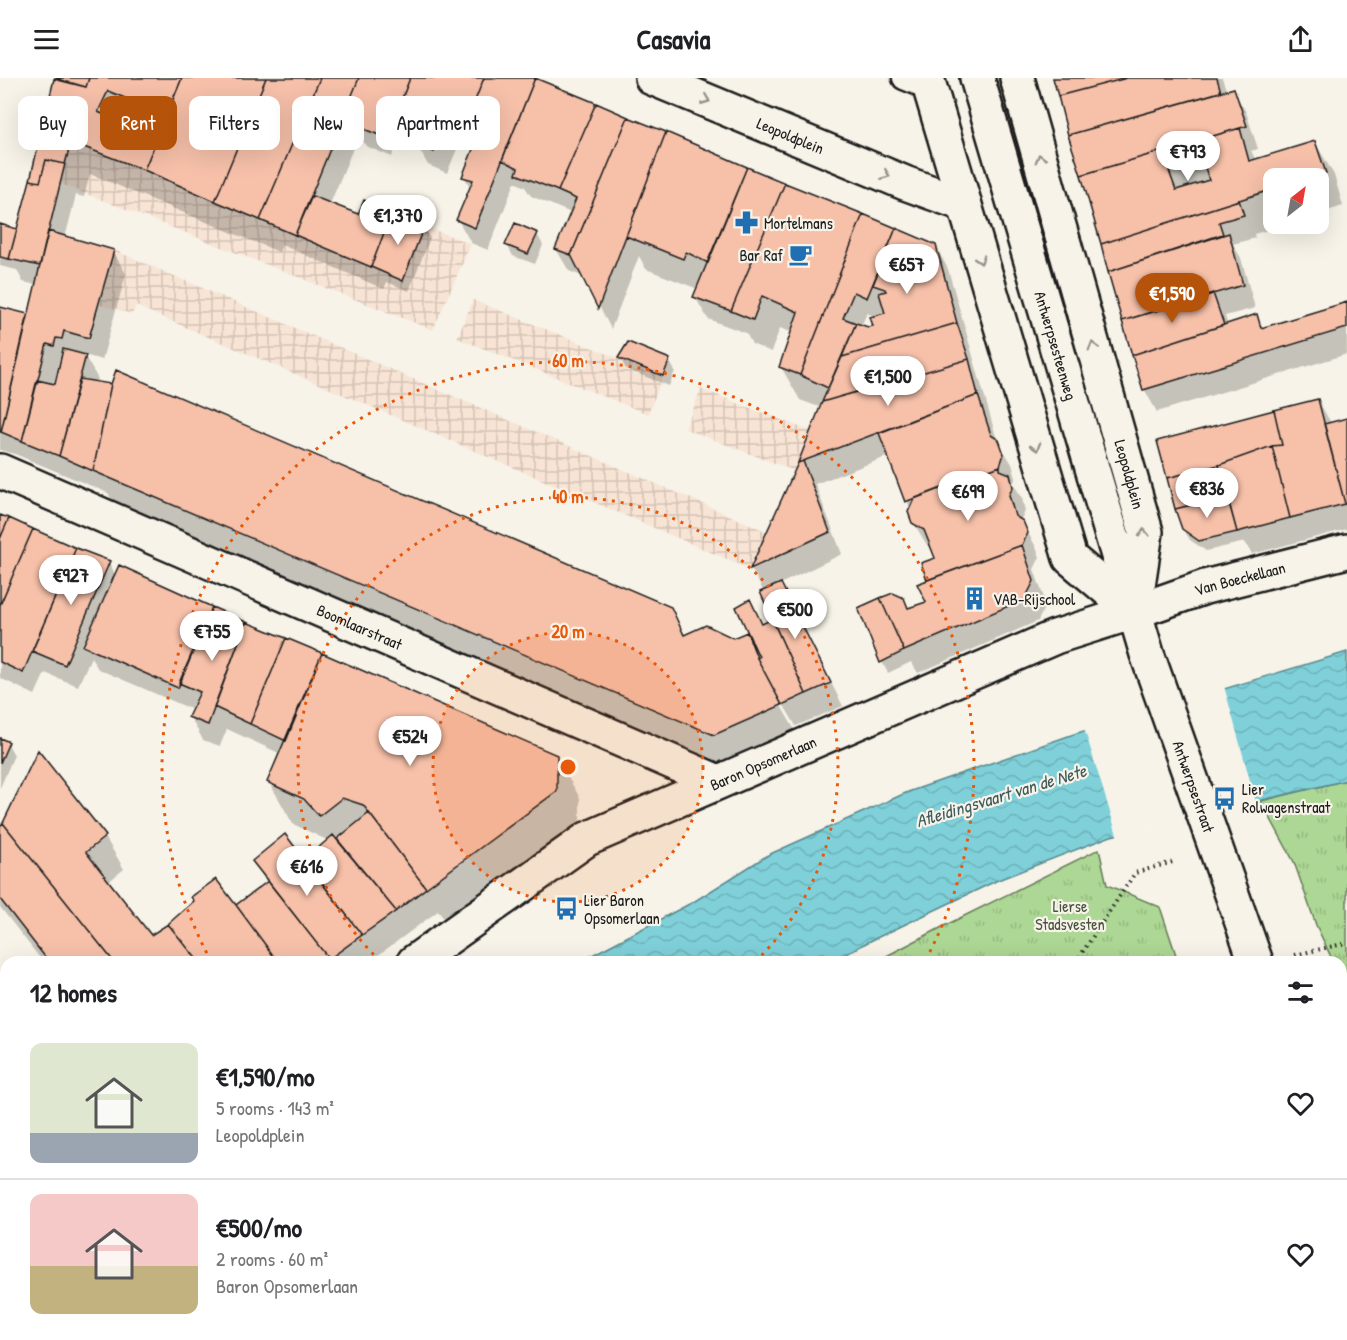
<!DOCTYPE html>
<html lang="en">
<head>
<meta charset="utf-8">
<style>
	body { margin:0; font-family:"Patrick Hand",sans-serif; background:#f6f6f6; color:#202124; height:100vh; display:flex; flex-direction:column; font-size:22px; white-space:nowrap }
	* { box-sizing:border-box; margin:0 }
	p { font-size:20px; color:#757577 }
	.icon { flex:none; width:33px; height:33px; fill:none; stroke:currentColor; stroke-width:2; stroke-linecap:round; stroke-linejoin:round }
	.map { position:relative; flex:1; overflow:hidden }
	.side { position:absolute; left:0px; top:878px; width:1347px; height:386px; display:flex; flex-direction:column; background:#fff; border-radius:18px 18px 0 0; box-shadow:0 6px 24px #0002 }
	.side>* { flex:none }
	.guide { position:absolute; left:18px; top:18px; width:600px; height:54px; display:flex; gap:12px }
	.needle { width:39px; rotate:31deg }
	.tools { position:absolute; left:1263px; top:90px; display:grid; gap:12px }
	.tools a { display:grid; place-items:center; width:66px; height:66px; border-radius:12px; background:#fff; box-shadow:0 6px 24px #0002; font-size:30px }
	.price { position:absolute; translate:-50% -51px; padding:0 14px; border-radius:21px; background:#fff; color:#222; font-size:20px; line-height:39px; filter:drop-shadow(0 2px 3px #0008) }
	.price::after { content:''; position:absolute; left:50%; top:36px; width:18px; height:14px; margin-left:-9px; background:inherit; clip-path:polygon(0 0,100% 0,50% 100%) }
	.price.active { background:#b45309; color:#fff }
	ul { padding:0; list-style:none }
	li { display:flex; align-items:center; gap:18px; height:150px; padding:0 30px }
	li+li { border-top:2px solid #e0e0e0 }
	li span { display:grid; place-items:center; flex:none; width:168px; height:120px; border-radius:12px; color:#555 }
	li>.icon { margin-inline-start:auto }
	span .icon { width:72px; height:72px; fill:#fffc; stroke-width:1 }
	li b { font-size:26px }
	h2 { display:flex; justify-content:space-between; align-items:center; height:72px; padding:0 30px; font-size:26px }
	.chip { padding:0 21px; border-radius:12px; background:#fff; box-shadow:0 6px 24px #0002; font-size:21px; line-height:54px }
	.chip.active { background:#b45309; color:#fff }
	header { display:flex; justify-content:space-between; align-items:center; height:78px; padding:0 30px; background:#fff; font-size:27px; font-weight:700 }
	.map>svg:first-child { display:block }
</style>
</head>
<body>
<header><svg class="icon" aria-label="menu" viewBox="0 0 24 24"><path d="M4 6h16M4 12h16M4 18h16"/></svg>Casavia<svg class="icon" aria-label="share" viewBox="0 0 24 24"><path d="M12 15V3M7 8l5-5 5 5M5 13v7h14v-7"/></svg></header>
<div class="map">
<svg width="1347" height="1262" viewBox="0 0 1347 1262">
	<defs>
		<pattern id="industrial-grid" width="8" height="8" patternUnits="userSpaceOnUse" patternTransform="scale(1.5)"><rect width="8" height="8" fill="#f7e4d5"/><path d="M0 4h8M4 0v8" fill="none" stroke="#d3c3b6"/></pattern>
		<pattern id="grass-tufts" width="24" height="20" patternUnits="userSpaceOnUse" patternTransform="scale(1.5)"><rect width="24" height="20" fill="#add794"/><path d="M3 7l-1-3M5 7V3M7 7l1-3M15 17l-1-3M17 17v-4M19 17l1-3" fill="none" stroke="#94b87f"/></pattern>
		<pattern id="water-waves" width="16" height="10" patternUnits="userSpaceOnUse" patternTransform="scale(1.5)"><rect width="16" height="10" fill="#7fd0d9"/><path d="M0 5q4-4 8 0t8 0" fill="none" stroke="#6db2ba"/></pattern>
	</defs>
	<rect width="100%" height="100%" fill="#f7f3e8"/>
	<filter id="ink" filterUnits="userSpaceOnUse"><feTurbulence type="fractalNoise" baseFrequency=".0167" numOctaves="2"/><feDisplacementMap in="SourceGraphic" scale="12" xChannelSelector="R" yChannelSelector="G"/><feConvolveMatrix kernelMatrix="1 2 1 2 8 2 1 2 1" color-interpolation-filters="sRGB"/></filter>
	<g filter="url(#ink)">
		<path fill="url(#industrial-grid)" d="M71 64 144 92 402 203 424 148 471 166 433 252 61 106Z
			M114 172 768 454 750 491 136 228 132 236 100 227Z
			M473 222 663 298 648 336 457 260Z
			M701 311 810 353 795 393 685 351Z"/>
		<path fill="url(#grass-tufts)" stroke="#647a58" stroke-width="1.5" d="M1347 702V911L1341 913V884L1333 883 1316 847 1294 784 1261 723Z
			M1099 771 1107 807 1160 829 1178 883H877L948 846Z
			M271 1257H663L654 1262H264Z"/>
		<path fill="url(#water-waves)" stroke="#57888d" stroke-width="1.5" d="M1347 574V702L1111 758 998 802 866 865 834 883 579 884 695 823 768 777 908 714 1074 656Z
			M60 1257H244L237 1262H54Z"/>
		<path fill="#f7f3e8" d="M1224 608 1257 728 1118 760 1084 650Z"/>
		<path fill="#0003" fill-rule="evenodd" d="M55 0H532L935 168 948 191 997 362 1012 386 1016 400 1013 405 1022 420 1025 433 1021 441V443L1035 467 1040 479 1034 491 1046 526 1038 543 918 595 911 584 888 595 882 584 909 532 928 525V503L923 486 936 481 933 471 927 467 913 444 911 432 889 378 815 406 842 476 780 506 843 628 796 648 779 619 777 621 804 668 739 698 119 434 108 415 15 376 0 372V230L29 238 37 207 23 204 17 192 0 188V148L18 153ZM359 56 366 68 392 79 395 69 403 73 406 65 419 71 428 87 447 95 460 64 475 71 464 98 471 111 458 142 471 165 488 172 515 104 525 109 531 118 571 135 556 171 569 193 584 199 611 251 639 178 646 191 698 211 695 219 708 241 746 255 752 266 771 274 780 250 793 255 781 289 800 322 819 329 821 323 824 324 796 394 751 491 764 514 774 542 763 547 749 523 756 568 754 569 746 556 733 562 686 558 670 530 97 305 98 301 84 277 102 282 126 196 113 173 65 160 76 117 84 119 90 96 279 174 282 167 384 211 387 204 409 213 430 160 423 149 359 138 330 126ZM867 235 876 239 875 249 868 251 861 248Z
			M1055 0H1222L1227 14 1233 12 1246 34 1258 71 1251 73 1256 82 1315 64 1334 97 1343 128 1318 136V100H1274V146H1288L1254 156 1255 160 1233 166 1241 180 1255 230 1225 238 1228 248 1256 238 1264 251 1347 226V276L1157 334 1144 311Z
			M537 156 543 167 535 186 513 178 507 167Z
			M620 280 669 282 675 293 669 308 626 291Z
			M1318 322 1331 345 1347 341V451L1252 476 1245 464 1206 473 1190 462 1183 450 1159 364Z
			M0 439 109 485 116 498 212 531 556 678 580 720V755L451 850 438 833 369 884H43L0 829V750L105 759 124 791 108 804 151 859 236 829 267 806 254 783 304 784 329 763 293 746 269 704 281 676 227 651 220 668 203 662 190 639 195 629 192 626 191 631 98 591 91 579 78 608 45 595 35 617 0 600Z
			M0 662 8 666 14 677 0 710Z
			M0 971 6 979V1164L0 1168Z
			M969 1257H1134L1125 1260 1126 1262H971Z
			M1176 1257H1321L1322 1262H1169Z"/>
		<path fill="#f6c0a9" stroke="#1c1c1c" stroke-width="1.5" fill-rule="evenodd" d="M54 0H89L86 9Z
			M89 0H182L166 37 108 13 98 34 158 59 144 92 71 64 65 86 46 82 40 104 30 102 54 1 86 9Z
			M182 0H266L215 123 144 92Z
			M266 0H320L260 142 215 123Z
			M320 0H359L295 157 260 142Z
			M359 0H410L390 51 382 48 379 57 351 46 355 36 346 32Z
			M410 0H484L464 50 447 43 434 74 414 65 418 54 393 44Z
			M484 0H535L475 150 456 142 473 102 462 99 479 56 464 50Z
			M535 0 596 25 558 113 516 96 518 90 502 82Z
			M1053 0H1127L1058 18Z
			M1127 0H1217L1221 14 1068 57 1058 18Z
			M1234 10 1247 48 1081 97 1068 57Z
			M596 25 628 39 571 177 555 171 576 121 558 113Z
			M628 39 666 54 598 231 571 177Z
			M1240 50 1249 83 1315 63 1326 95 1308 100H1274V111L1101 166 1081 97ZM1203 83 1209 102 1176 112 1169 93Z
			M666 54 747 89 708 185 686 174 683 181 626 158Z
			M46 82 65 86 40 188 9 181 30 102 40 104Z
			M747 89 785 105 731 233 693 219Z
			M785 105 863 136 800 297 779 289 798 234 762 218 753 242 731 233Z
			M312 118 358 136 364 122 392 134 371 189 295 157Z
			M1239 122 1244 137 1219 144 1223 156 1108 194 1101 166Z
			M392 134 424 148 403 203 371 189Z
			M863 136 896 150 867 220 854 214 843 240 856 245 828 310 800 297Z
			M515 145 538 155 528 176 505 167Z
			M0 146 17 151 9 181 0 179Z
			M896 150 936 167 957 245 842 279 856 245 868 249 873 248 870 239 885 235 879 215 886 213 885 211 873 207Z
			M48 153 114 172 89 260 64 253 62 261 56 260 54 268 47 266 22 363 1 354Z
			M1229 155 1243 207 1122 243 1108 194Z
			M1213 215 1224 247 1132 277 1122 243Z
			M1347 224V250L1143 312 1132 277 1257 236 1261 250Z
			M0 229 28 236 1 354H0Z
			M957 245 969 281 822 324 842 279Z
			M628 264 670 281 663 298 618 280Z
			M63 271 86 277 59 378 22 363 37 302 55 306Z
			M969 281 978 317 798 385 822 324Z
			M116 292 671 529 684 557 706 547 733 560 747 554 757 580 782 627 714 657 93 393 111 306Z
			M80 301 111 306 93 393 59 378Z
			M978 317 991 357 999 362 1004 376 1000 388 905 424 879 355Z
			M1318 321 1345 426 1290 440 1272 368 1282 367 1274 332Z
			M1274 332 1282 367 1272 368 1219 387 1167 400 1157 363Z
			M1347 340V425L1345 426 1324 346Z
			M1272 368 1290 440 1237 454 1219 387Z
			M803 383 830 454 750 491 798 385Z
			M1219 387 1227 418 1175 431 1167 400Z
			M1000 388V392L1010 396 1013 409 1009 417 1015 438 1023 443 1028 455 1022 467 927 502 921 485 935 480 924 452 912 445 908 434 914 421Z
			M1227 418 1237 454 1199 463 1182 451 1175 431Z
			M0 437 9 440 0 461Z
			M9 440 33 451 0 527V461Z
			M33 451 76 470 23 595 0 584V527Z
			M1022 467 1034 503 1025 521 904 573 880 520 893 515 904 520 908 530 926 524 917 506Z
			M76 470 110 483 65 587 32 573Z
			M119 487 212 529 178 610 83 568Z
			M781 505 831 605 806 616 760 514Z
			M880 520 904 573 880 585 858 530Z
			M750 521 762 546 772 541 806 616 782 627 757 580 759 579 736 529Z
			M212 529 246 544 208 647 188 639 200 614 179 605Z
			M246 544 286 560 250 646 214 629Z
			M286 560 322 575 286 663 250 646Z
			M322 575 557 677V713L426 810 363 727 342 720 319 738 304 721 267 704Z
			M0 660 9 664 0 685Z
			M38 672 106 758 86 774 151 857 168 846 199 884H114L3 745Z
			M369 735 426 810 396 833 337 761Z
			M3 745 114 884H49L0 821V748Z
			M285 756 362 857 329 881 252 783Z
			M333 757 396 833 362 857 304 782Z
			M216 801 236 827 278 884H199L168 846 194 823 191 819Z
			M268 803 329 881 325 884H278L236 827Z
			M0 969 6 977V1031L0 1023Z
			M1347 999V1032L1341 1012Z
			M0 1023 6 1031V1089L0 1082Z
			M0 1082 6 1089V1131L3 1134 0 1130Z
			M1036 1257H1112L1113 1262H1038Z
			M1173 1257H1306L1289 1262H1168L1167 1260Z
			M1306 1257H1316L1318 1262H1289Z"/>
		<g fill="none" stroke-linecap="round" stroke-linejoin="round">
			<defs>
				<path id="service" d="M904 0 931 11"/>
				<g id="minor">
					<path id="s1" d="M652 0 905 105 963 126"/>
					<path d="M927 0 1070 480 1134 534"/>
					<path id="s2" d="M1017 0 1146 454 1134 534"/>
					<path id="s3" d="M0 393 718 704"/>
					<path id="s4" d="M414 884 587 761 1055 559 1134 534"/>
					<path d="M1341 952 1347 950"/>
					<path d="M0 1198 6 1193"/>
				</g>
				<g id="tertiary">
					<path id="s5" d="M977 0 1147 576 1256 884"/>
					<path id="s6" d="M1134 534 1205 509 1347 473"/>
					<path d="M1341 1173 1347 1206"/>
				</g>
			</defs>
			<use href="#service" stroke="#1c1c1c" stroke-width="27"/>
			<use href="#minor" stroke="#1c1c1c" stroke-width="38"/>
			<use href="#tertiary" stroke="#1c1c1c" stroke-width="38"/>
			<path stroke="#1c1c1c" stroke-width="4" stroke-dasharray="1.5 4.5" stroke-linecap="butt" d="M1295 877 1347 865
				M1076 884 1135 795 1176 783
				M462 1262 471 1257"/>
			<use href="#service" stroke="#f7f3e8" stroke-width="22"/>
			<use href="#minor" stroke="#f7f3e8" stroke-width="33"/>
			<use href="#tertiary" stroke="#f7f3e8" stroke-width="33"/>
		</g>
		<defs><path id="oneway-chevron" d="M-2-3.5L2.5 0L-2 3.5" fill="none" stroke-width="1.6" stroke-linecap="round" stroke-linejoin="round" transform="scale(1.5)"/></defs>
		<g stroke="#94928c">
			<use href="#oneway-chevron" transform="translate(706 22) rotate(22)"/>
			<use href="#oneway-chevron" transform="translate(1040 80) rotate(-106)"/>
			<use href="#oneway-chevron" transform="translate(886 97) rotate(22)"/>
			<use href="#oneway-chevron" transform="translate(980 182) rotate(73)"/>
			<use href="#oneway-chevron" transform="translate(1093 268) rotate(-106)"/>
			<use href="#oneway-chevron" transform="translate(1036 369) rotate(73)"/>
			<use href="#oneway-chevron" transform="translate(1144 455) rotate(-92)"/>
		</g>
	</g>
	<circle cx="568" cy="689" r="135" fill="#e8590c" fill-opacity=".12"/>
	<g fill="none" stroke="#e8590c" stroke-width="3" stroke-dasharray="3 6">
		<circle cx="568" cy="689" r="135"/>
		<path d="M380 883A270 270 0 1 1 756 883"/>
		<path d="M211 883A406 406 0 1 1 925 883"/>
	</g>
	<defs>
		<symbol id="pharmacy-bare" viewBox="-9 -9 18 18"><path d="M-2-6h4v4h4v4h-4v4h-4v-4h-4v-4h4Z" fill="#1f6fb2" stroke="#f7f3e8" stroke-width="2.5" paint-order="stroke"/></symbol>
		<symbol id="cafe-bare" viewBox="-9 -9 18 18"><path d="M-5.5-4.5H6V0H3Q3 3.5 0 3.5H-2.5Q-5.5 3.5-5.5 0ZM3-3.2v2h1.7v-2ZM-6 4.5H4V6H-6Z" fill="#1f6fb2" stroke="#f7f3e8" stroke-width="2.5" paint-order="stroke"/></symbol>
		<symbol id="building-bare" viewBox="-9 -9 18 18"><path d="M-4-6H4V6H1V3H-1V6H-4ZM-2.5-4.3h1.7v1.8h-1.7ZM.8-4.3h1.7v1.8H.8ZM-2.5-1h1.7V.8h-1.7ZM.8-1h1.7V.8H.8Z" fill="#1f6fb2" stroke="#f7f3e8" stroke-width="2.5" paint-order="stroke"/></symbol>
		<symbol id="bus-bare" viewBox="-9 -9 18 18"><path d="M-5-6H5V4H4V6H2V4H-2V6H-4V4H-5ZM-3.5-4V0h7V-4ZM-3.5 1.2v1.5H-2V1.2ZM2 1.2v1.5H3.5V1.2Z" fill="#1f6fb2" stroke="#f7f3e8" stroke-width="2.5" paint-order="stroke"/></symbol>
	</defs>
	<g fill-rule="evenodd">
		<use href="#pharmacy-bare" x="730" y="128" width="33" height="33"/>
		<use href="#cafe-bare" x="784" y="160" width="33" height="33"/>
		<use href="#building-bare" x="958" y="504" width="33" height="33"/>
		<use href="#bus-bare" x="1208" y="704" width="33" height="33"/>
		<use href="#bus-bare" x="550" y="814" width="33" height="33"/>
	</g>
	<g text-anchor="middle" stroke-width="4.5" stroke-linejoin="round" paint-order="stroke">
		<g font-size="16" fill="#1c1c1c" stroke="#f7f3e8">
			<text dy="6" stroke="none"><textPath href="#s1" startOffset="150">Leopoldplein</textPath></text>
			<text dy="6" stroke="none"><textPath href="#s5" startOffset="279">Antwerpsesteenweg</textPath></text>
			<text dy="6" stroke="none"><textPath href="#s2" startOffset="412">Leopoldplein</textPath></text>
			<text dy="6" stroke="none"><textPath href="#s6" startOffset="111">Van Boeckellaan</textPath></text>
			<text dy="6" stroke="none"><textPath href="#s3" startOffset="392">Boomlaarstraat</textPath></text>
			<text dy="6" stroke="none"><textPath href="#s4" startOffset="404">Baron Opsomerlaan</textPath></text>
			<text dy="6" stroke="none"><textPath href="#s5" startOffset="741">Antwerpsestraat</textPath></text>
		</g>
		<g font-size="16" fill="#1c1c1c" stroke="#f7f3e8" text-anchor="start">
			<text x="764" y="151">Mortelmans</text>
			<text x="783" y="183" text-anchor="end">Bar Raf</text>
			<text x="993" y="527">VAB-Rijschool</text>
			<text x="1242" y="717">Lier<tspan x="1242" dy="18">Rolwagenstraat</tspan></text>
			<text x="584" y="828">Lier Baron<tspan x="584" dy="18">Opsomerlaan</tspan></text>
		</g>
		<g font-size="16" fill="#485440" stroke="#f7f3e8">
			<text x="1070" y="834">Lierse<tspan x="1070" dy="18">Stadsvesten</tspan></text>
		</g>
		<g font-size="18" font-style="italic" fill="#3f5b5e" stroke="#f7f3e8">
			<text transform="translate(1001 718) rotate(-17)" y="6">Afleidingsvaart van de Nete</text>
		</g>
	</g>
	<circle cx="568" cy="689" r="9" fill="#e8590c" stroke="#f7f3e8" stroke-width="3"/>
	<g font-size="18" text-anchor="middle" font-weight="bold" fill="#e8590c" stroke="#f7f3e8" stroke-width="4.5" stroke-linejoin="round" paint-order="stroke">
		<text x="568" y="289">60 m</text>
		<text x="568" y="425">40 m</text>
		<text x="568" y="560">20 m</text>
	</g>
</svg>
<div class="tools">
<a><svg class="needle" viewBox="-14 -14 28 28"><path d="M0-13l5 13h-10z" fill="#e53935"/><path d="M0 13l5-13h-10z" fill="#757577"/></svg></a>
</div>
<b class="price" style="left:1188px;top:104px">€793</b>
<b class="price" style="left:398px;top:168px">€1,370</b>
<b class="price" style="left:907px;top:217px">€657</b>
<b class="price active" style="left:1172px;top:246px">€1,590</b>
<b class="price" style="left:888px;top:329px">€1,500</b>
<b class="price" style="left:1207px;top:441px">€836</b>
<b class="price" style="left:968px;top:444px">€699</b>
<b class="price" style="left:71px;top:528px">€927</b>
<b class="price" style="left:795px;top:562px">€500</b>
<b class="price" style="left:212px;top:584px">€755</b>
<b class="price" style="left:410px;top:689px">€524</b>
<b class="price" style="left:307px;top:819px">€616</b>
<div class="guide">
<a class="chip">Buy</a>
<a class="chip active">Rent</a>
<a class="chip">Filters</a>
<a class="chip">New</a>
<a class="chip">Apartment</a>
</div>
<section class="side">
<h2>12 homes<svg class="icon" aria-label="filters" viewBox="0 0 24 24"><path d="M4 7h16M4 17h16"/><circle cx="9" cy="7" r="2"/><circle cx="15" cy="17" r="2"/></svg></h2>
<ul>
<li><span style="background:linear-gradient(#dfe7d0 75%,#9aa5b1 0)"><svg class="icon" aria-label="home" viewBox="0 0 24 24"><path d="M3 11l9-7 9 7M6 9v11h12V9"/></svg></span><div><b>€1,590/mo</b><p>5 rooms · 143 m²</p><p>Leopoldplein</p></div><svg class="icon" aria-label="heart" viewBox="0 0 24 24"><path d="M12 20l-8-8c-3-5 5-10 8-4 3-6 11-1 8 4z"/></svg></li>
<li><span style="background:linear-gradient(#f6c9c9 60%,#c2b280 0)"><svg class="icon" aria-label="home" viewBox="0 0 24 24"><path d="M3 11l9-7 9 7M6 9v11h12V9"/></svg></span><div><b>€500/mo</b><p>2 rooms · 60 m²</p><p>Baron Opsomerlaan</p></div><svg class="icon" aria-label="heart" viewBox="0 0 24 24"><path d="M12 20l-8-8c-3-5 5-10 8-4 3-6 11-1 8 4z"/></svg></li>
</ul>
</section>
</div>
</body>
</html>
